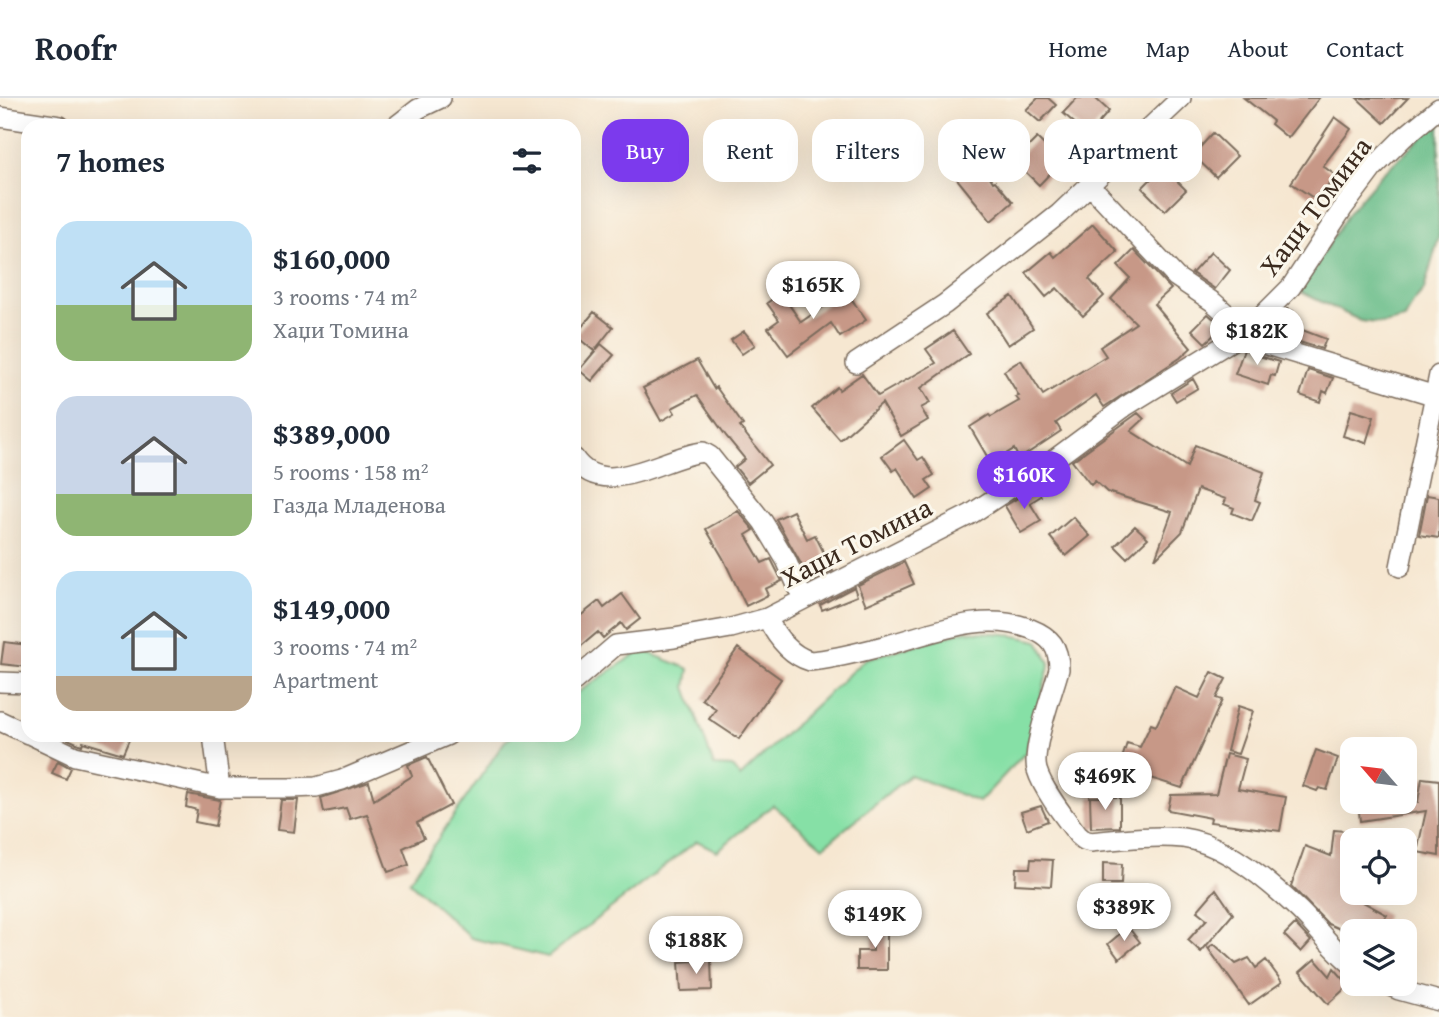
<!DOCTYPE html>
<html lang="en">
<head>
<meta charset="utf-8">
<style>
	body { margin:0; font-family:"Gentium Book Plus",serif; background:#f2f2f3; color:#1f2937; height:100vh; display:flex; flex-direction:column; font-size:26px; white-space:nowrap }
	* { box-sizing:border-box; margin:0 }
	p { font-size:23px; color:#747a83 }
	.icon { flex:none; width:38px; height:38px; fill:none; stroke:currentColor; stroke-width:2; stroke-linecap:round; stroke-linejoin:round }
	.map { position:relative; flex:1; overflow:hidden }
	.panel { position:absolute; left:21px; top:21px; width:560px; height:623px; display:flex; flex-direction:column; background:#fff; border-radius:21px; box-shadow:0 7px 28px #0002 }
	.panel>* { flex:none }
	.hud { position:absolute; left:602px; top:21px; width:665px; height:63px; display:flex; gap:14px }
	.needle { width:46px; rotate:298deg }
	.buttons { position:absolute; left:1340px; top:639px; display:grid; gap:14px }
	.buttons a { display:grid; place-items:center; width:77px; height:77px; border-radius:14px; background:#fff; box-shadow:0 7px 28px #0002; font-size:35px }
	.price { position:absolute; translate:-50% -60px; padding:0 16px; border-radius:24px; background:#fff; color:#222; font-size:23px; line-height:46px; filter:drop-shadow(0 2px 4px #0008) }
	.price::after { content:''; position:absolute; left:50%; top:42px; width:21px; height:16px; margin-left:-10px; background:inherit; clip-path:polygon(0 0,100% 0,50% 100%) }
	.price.selected { background:#7c3aed; color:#fff }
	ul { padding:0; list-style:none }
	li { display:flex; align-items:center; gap:21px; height:175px; padding:0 35px }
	li span { display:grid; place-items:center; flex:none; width:196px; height:140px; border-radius:21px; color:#555 }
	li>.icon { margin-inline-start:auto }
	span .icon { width:84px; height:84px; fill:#fffc; stroke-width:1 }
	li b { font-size:30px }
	h2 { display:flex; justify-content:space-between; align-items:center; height:84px; padding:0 35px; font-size:30px }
	.pill { padding:0 24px; border-radius:21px; background:#fff; box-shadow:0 7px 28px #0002; font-size:24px; line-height:63px }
	.pill.selected { background:#7c3aed; color:#fff }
	header { display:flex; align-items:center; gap:42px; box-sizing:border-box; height:98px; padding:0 35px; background:#fff; border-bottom:2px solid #e0e1e3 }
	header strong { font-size:33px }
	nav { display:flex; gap:38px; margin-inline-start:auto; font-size:24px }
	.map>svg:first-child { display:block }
</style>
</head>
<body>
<header>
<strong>Roofr</strong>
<nav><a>Home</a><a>Map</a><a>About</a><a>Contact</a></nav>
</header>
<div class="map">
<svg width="1439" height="919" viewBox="0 0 1439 919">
	<rect width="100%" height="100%" fill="#fbf7ec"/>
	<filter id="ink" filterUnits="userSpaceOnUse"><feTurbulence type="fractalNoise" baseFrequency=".0143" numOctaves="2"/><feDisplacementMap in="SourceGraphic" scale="14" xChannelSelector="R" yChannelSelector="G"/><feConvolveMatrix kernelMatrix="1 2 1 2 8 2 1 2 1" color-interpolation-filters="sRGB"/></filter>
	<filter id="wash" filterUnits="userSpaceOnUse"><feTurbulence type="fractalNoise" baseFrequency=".00686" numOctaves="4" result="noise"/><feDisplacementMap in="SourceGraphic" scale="28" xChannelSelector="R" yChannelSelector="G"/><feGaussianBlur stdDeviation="1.57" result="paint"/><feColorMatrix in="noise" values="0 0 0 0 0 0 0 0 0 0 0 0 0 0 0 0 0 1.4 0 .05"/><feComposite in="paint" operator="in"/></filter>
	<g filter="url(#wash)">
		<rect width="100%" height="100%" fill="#f6e7d1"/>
		<path fill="#86e0a6" stroke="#608562" stroke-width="2" d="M964 533 1005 536 1038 543 1050 565 1026 654 979 704 910 677 823 749 773 707 717 753 697 743 548 859 471 840 409 783 505 643 515 637H574V597L642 552 689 571 686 589 714 668 732 669 740 679 865 561Z"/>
		<path fill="#6cbe8b" stroke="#547454" stroke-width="2" d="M1439 23V138L1424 192 1413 205 1405 221 1384 226 1361 223 1299 193 1349 114 1380 78Z"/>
		<g id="blocks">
			<path fill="#c79887" d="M1038 0H1048L1056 7 1040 24 1026 12Z
				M1077 0H1095L1109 13 1088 37 1063 15Z
				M1244 0H1319L1288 40 1271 26 1273 23Z
				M1357 0H1408L1384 25Z
				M1335 19 1351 31 1323 68 1335 77 1318 103 1291 85Z
				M1213 35 1237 58 1216 79 1193 57Z
				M1037 40 1061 64 1039 87 1014 63Z
				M978 60 993 84 995 83 1013 104 991 123 953 76Z
				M1163 69 1186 92 1165 113 1142 90Z
				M1093 126 1118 154 1089 181 1104 198 1083 218 1057 190 1046 199 1026 175 1051 154 1055 159Z
				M1134 152 1171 191 1154 206 1191 250 1180 260 1104 309 1096 297 1056 325 1061 333 1019 361 1014 351 991 365 970 329 989 317 991 319 1019 303 1016 299 1019 298 1004 273 1021 262 1043 297 1106 258 1100 249 1136 225 1111 201 1130 180 1118 168Z
				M1211 154 1230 172 1215 191 1192 175Z
				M846 193 866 222 840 239 831 225 788 257 768 230 779 222 767 205 781 195 801 224Z
				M1012 198 1033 230 1008 247 987 215Z
				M1287 211 1293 213 1289 224 1298 228 1297 230 1326 241 1322 251 1267 234 1270 227Z
				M594 214 613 229 594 253 575 237Z
				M1208 216 1223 229 1205 245 1192 232Z
				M744 233 755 247 742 256 731 242Z
				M953 233 969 256 921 290 930 305 921 310 928 322 901 338 882 305 840 342 812 310 837 289 839 292 862 276 878 298 936 265 926 251Z
				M601 246 614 257 592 283 579 272Z
				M1245 249 1256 257 1279 264 1275 278 1271 277 1268 287 1235 276Z
				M697 262 714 291 716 289 743 327 740 329 770 367 748 385 735 369 745 361 726 338 697 297 672 310 675 315 661 323 643 290Z
				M1308 272 1333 280 1327 295 1323 293 1320 304 1300 297Z
				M1193 281 1198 290 1176 303 1171 295Z
				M1351 312 1374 319 1366 345 1343 338Z
				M1138 315 1144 321 1131 333 1187 369 1195 347 1264 374 1255 402 1260 404 1252 423 1232 415 1234 410 1224 406 1226 401 1198 391 1182 434 1155 461 1172 414 1107 394 1095 383 1091 387 1072 363Z
				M904 342 918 362 923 359 934 377 926 382 932 391 917 401 897 370 893 373 882 358Z
				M1035 389 1041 398 1030 405 1041 423 1021 435 1005 408Z
				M1427 397 1439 399V440L1419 437Z
				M738 413 754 432 746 437 762 465 771 461 782 483 765 491 768 497 746 508 723 460 706 431Z
				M793 413 807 441 815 437 833 473 811 484 776 421Z
				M1073 419 1090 438 1066 458 1050 439Z
				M1135 428 1148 440 1127 460 1115 448Z
				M904 464 914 486 866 507 858 487Z
				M854 489 857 498 822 512 820 507Z
				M622 496 640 521 626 532 621 525 603 540 598 534 574 554V523L599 503 604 510Z
				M4 544 28 547V569L1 566Z
				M738 550 781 581 739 641 709 621 716 611 702 601Z
				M1212 574 1226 581 1216 600 1222 602 1182 690 1119 670 1127 645 1140 649 1151 626 1156 628 1175 589 1199 600Z
				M1238 608 1253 613 1238 656 1227 653Z
				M67 637H131L123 656 83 644 82 647 79 646 68 641Z
				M1316 652 1338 660 1327 692 1319 690 1317 693 1303 688Z
				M1226 656 1246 661 1238 691 1286 699 1280 733 1210 724 1211 720 1168 712 1171 697 1216 696Z
				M427 659 451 707 417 725 424 740 403 750 409 767 388 774 367 716 350 721 346 710 324 714 321 700 369 684 374 702 412 678 408 667Z
				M58 663 71 670 66 681 52 675Z
				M1422 680 1439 682V758L1417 754 1426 713 1360 723 1358 704H1418Z
				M188 696 220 702 215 728 195 724 197 712 186 709Z
				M1090 699H1120V729L1091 730Z
				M281 702H298L294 734 277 732Z
				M1041 708 1048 723 1027 731 1021 714Z
				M1334 732 1355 734 1352 798 1387 817 1378 833H1344L1328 826 1291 788 1305 748 1331 758Z
				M1031 761 1053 762 1051 788 1015 786 1016 770H1030Z
				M1103 765 1122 766 1121 786H1103Z
				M1216 791 1233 816 1201 854 1188 842 1207 821 1197 813Z
				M873 822H887V872H857V853H873Z
				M1295 826 1311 843 1301 854 1284 837Z
				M1128 829 1140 844 1119 861 1108 846Z
				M1214 846 1236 866 1249 860 1256 870 1266 862 1282 884 1249 907 1208 850Z
				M1315 861 1330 878 1334 870 1349 887 1328 906 1300 874Z
				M711 862 712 892 681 893 679 864Z"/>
		</g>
	</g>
	<g filter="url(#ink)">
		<use href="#blocks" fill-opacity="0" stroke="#7c6c5d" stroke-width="2"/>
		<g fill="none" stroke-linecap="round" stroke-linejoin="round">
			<defs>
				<path id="minor" d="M0 19 60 28
					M396 28 418 11 441 0
					M1090 87 1176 179 1213 204 1260 245 1439 299
					M856 265 945 206 1059 116 1181 0
					M574 360C603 404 664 358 703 354L710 358 763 424 786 462 803 501
					M1400 469 1439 277
					M767 520C776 538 790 557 810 563 835 561 860 554 884 548 931 536 982 512 1031 531 1051 539 1059 549 1059 571 1053 594 1031 651 1037 672 1043 692 1065 720 1078 737L1084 742 1091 744C1121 741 1153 737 1183 740 1224 745 1271 785 1300 813 1318 831 1333 852 1353 867
					M574 583 616 547 674 540 731 530 767 520 971 416 1052 363 1126 308 1246 234 1291 189 1343 110 1373 70 1403 40 1439 10
					M0 584 28 585
					M0 623 28 636
					M31 637 75 658 220 690H290L316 689 342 682 448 637
					M213 637 220 690
					M1386 886 1399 892 1439 903"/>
			</defs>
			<use href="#minor" stroke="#7c6c5d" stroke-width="22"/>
			<use href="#minor" stroke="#fff" stroke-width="19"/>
		</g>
	</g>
	<g text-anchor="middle" stroke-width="6" stroke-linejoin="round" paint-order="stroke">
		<g font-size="28" fill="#3b2a1e" stroke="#fbf7ec">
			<text transform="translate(1315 108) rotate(-53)" y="10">Хаџи Томина</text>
			<text transform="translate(856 444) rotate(-27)" y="10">Хаџи Томина</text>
		</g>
	</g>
</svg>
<div class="buttons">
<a><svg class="needle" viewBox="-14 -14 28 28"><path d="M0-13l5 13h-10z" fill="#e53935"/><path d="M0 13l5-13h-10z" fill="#747a83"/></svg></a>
<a><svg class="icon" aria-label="locate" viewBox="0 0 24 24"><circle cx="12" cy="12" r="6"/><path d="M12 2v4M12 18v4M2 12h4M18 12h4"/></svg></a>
<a><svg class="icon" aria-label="layers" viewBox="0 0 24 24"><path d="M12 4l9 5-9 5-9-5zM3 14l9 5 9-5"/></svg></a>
</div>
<b class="price" style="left:813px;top:223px">$165K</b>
<b class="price" style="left:1257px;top:269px">$182K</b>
<b class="price selected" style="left:1024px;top:413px">$160K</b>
<b class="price" style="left:1105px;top:714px">$469K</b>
<b class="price" style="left:1124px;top:845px">$389K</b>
<b class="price" style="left:875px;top:852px">$149K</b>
<b class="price" style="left:696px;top:878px">$188K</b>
<div class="hud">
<a class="pill selected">Buy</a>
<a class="pill">Rent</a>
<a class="pill">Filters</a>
<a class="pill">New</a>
<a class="pill">Apartment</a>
</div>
<section class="panel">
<h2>7 homes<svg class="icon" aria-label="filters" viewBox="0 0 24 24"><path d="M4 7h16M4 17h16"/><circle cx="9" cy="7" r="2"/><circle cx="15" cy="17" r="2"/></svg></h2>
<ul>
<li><span style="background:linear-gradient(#bfe0f5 60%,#8fb573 0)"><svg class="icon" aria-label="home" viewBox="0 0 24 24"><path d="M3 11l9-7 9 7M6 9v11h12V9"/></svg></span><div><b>$160,000</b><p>3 rooms · 74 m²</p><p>Хаџи Томина</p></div></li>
<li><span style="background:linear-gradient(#c9d6e8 70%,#8fb573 0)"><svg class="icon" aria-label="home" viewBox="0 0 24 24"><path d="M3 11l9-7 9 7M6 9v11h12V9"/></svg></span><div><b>$389,000</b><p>5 rooms · 158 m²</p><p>Газда Младенова</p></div></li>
<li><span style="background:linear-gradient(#bfe0f5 75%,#b9a48a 0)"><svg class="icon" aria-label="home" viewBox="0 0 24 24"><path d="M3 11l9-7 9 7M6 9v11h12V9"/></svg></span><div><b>$149,000</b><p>3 rooms · 74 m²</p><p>Apartment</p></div></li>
</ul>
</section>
</div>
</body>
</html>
